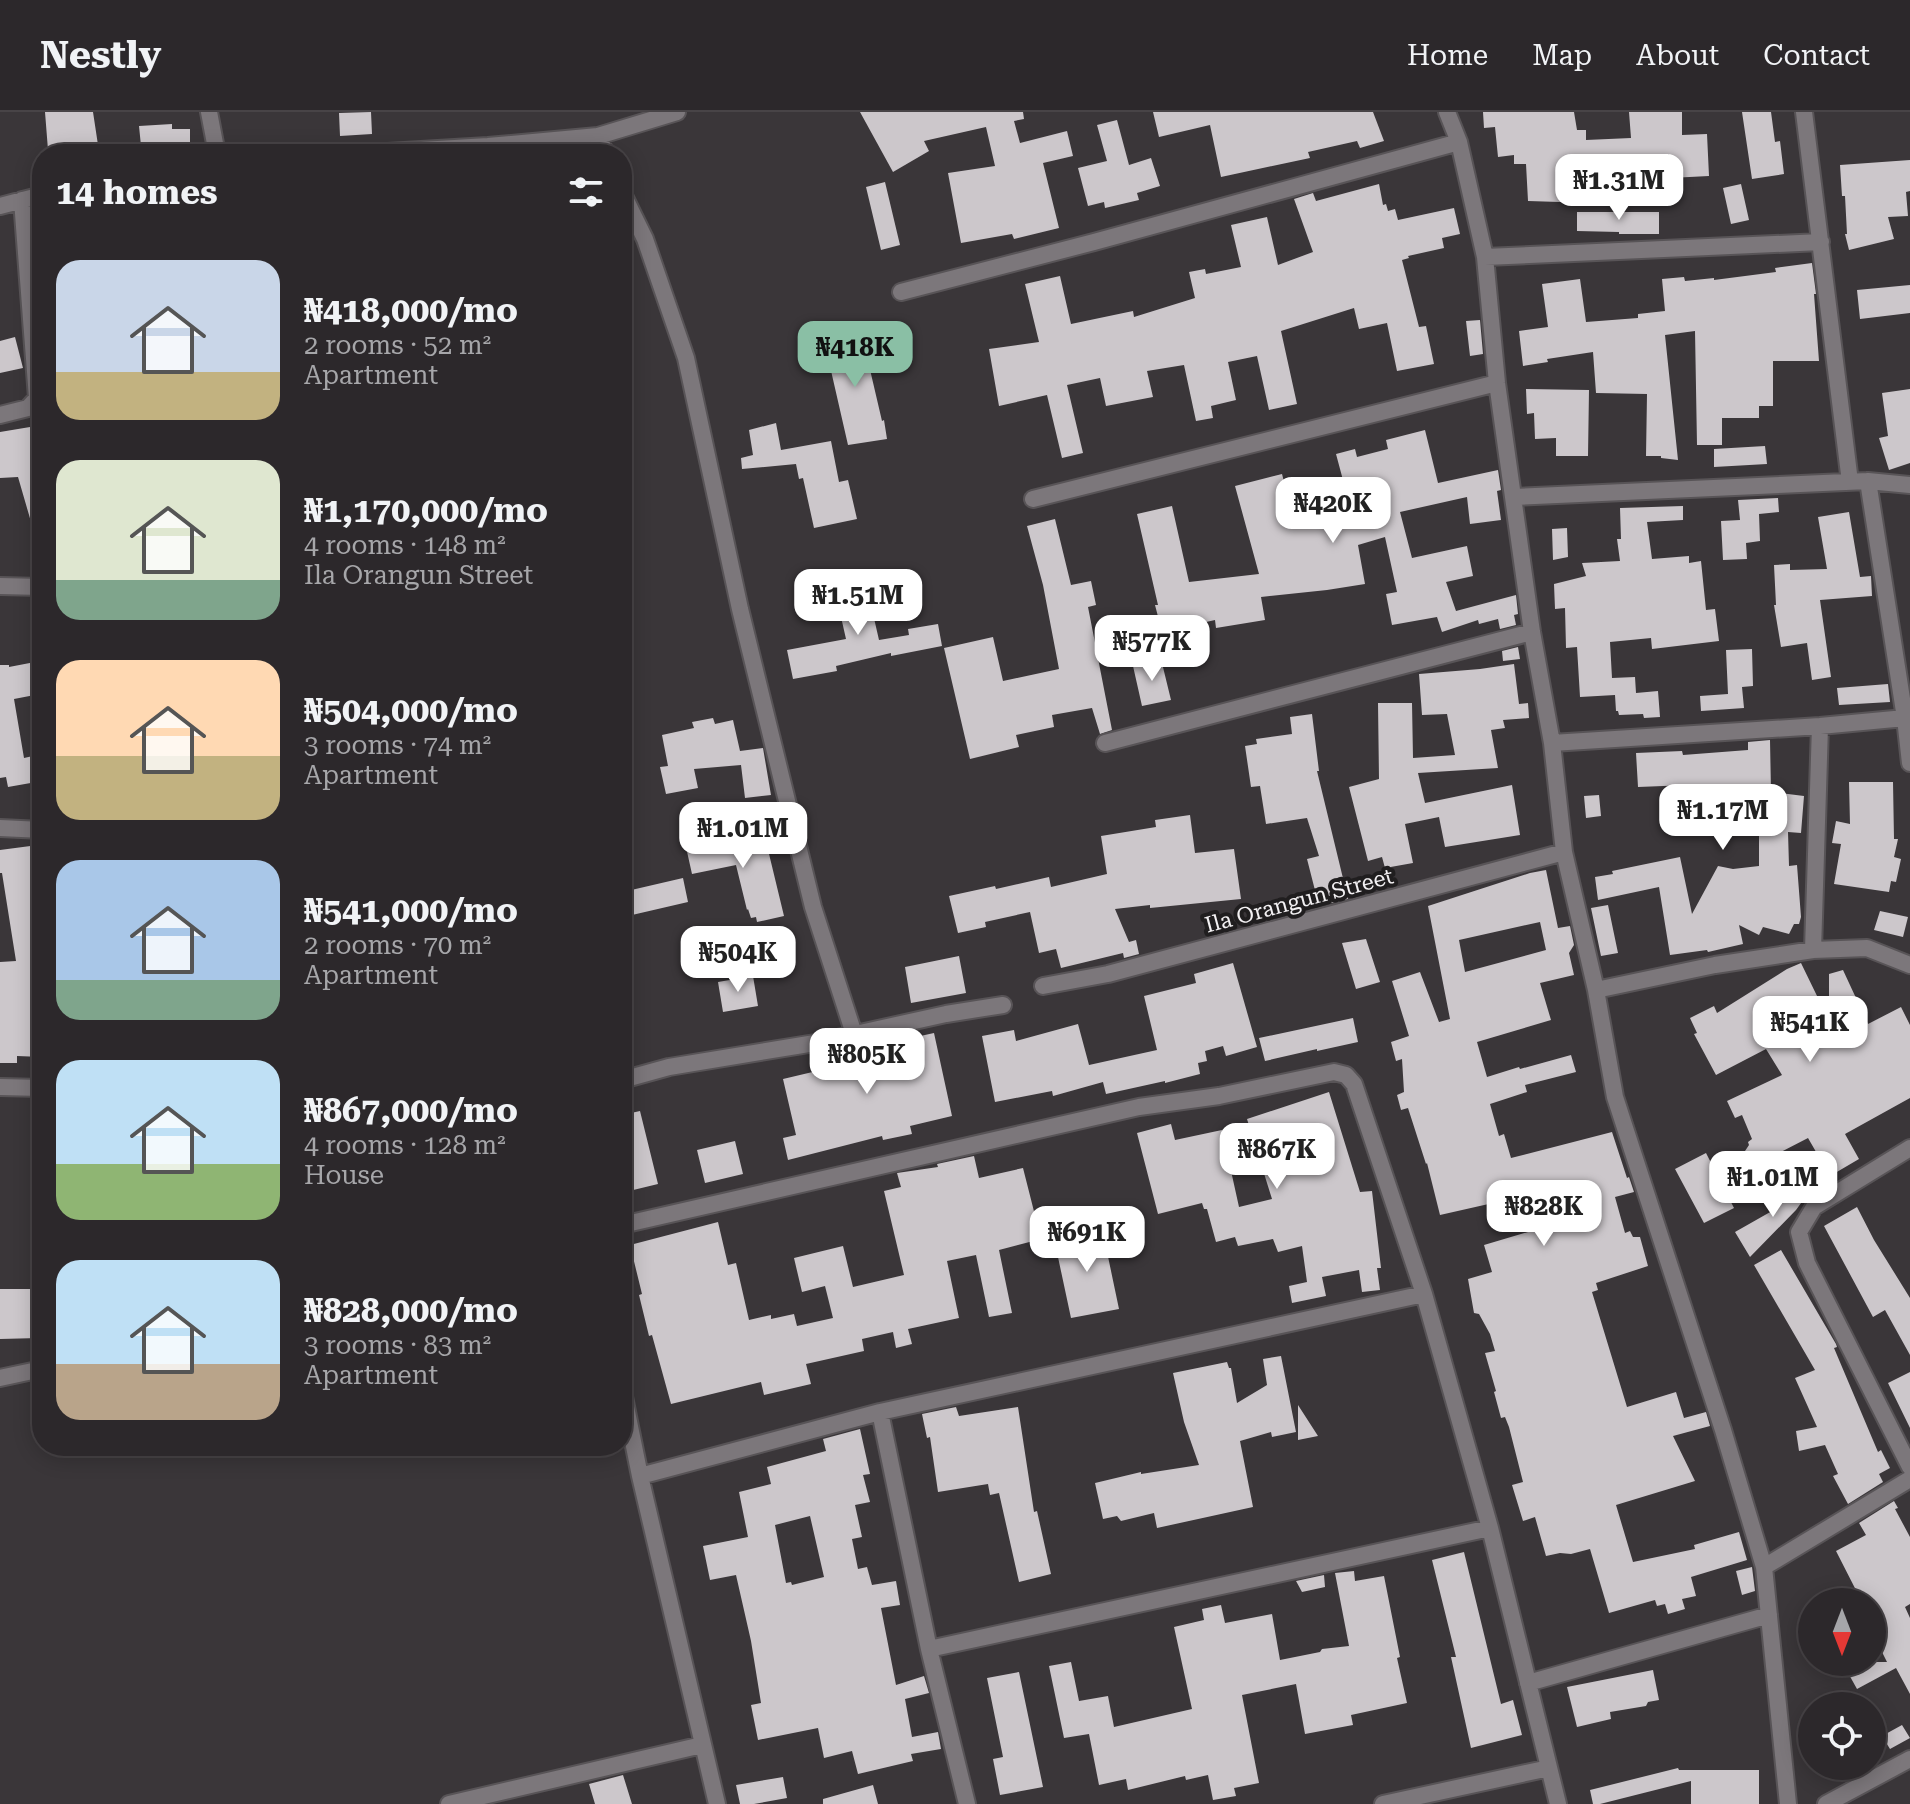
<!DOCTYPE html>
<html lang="en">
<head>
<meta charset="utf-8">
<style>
	body { margin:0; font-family:"Roboto Serif",serif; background:#343033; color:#f1f3f6; height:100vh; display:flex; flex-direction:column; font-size:30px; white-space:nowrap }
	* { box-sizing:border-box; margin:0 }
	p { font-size:26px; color:#a6a6a9 }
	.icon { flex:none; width:44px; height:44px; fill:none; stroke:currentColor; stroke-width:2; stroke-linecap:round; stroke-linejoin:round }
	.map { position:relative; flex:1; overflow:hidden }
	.drawer { position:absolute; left:32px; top:32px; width:600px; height:1312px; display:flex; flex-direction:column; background:#2c282b; border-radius:32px; box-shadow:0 4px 20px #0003,0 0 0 2px #484447 }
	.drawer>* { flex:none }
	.needle { width:52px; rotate:180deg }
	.controls { position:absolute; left:1798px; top:1476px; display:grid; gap:16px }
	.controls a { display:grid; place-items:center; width:88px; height:88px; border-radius:50%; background:#2c282b; box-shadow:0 4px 20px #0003,0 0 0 2px #484447; font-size:40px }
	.price { position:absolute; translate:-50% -68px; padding:0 18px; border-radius:16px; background:#fff; color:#222; font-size:26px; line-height:52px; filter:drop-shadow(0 2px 4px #0008) }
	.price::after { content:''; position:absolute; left:50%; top:48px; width:24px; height:18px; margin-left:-12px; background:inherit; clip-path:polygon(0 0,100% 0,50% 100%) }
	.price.selected { background:#8abfa5; color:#111 }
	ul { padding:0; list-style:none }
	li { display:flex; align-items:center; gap:24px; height:200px; padding:0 24px }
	li span { display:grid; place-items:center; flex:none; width:224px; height:160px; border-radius:24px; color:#555 }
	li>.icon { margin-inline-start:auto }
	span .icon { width:96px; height:96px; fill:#fffc; stroke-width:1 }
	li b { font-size:34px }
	h2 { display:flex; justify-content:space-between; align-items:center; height:96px; padding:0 24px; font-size:34px }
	header { display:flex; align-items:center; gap:48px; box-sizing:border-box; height:112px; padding:0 40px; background:#2c282b; border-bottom:2px solid #484447 }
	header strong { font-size:38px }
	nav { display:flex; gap:44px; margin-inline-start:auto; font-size:28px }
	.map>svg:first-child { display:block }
</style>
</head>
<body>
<header>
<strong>Nestly</strong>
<nav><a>Home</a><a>Map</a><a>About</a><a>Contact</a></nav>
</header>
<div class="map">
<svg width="1910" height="1692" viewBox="0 0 1910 1692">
	<rect width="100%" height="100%" fill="#3a3639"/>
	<path fill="#ccc7cb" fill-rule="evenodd" d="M45 0H93L98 33 48 38Z
		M371 0 372 22 340 24 339 1Z
		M860 0H1023L1024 7 1014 9 1020 31 1067 19 1073 44 1043 51 1059 116 1014 127 1012 122 961 131 948 61 995 54 986 15 924 29 929 39 893 60Z
		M1153 0H1373L1384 29 1360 36 1357 29 1308 40 1310 46 1221 65 1210 13 1159 25Z
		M1483 0H1574L1577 18H1586V28L1631 26 1629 0H1682V23L1707 22 1709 64 1670 66 1669 42 1611 44 1612 68 1591 69V91L1528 89 1526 52H1514V43L1498 45 1495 15 1484 16Z
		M1742 0H1771L1775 30 1780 29 1784 62 1752 67Z
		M1117 8 1129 53 1151 46 1160 74 1137 81 1139 88 1105 96 1104 90 1088 94 1078 56 1107 49 1097 13Z
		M172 12V17H190V32L141 34 139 14Z
		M1910 48V79L1906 80 1908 104 1888 105 1894 127 1849 138 1845 122H1847L1845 84H1842L1840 53Z
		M885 70 900 133 881 138 866 75Z
		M1379 72 1383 93 1386 92 1388 99 1395 97 1398 108 1454 96 1460 122 1442 126 1444 136 1408 144 1409 146 1402 148 1419 215 1426 214 1434 252 1397 259 1387 211 1359 217 1354 196 1281 219 1297 292 1269 298 1257 244 1228 250 1236 288 1211 294 1213 306 1196 309 1184 253 1147 259 1153 285 1106 294 1100 266 1067 273 1083 341 1062 346 1047 283 999 294 989 237 1039 230 1025 172 1060 164 1071 212 1133 199 1134 205 1195 186 1189 160 1205 157 1206 162 1241 155 1231 113 1267 105 1278 153 1313 140 1294 87 1313 81 1316 89Z
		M1741 72 1749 108 1731 112 1723 76Z
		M1577 100H1659V122H1619V120L1577 119Z
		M1812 151 1816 182H1814L1819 249H1773V294H1759V306H1722V333H1697L1695 219 1665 223 1678 348 1661 346V344H1646L1647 282 1596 281 1593 240 1547 247 1548 250 1523 254 1519 219 1548 215 1542 172 1580 167 1586 210 1638 206V202L1665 199 1662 167 1684 165 1685 169 1714 166V168L1776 160 1775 156Z
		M1910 173V201L1860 207 1857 178Z
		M1480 208 1483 242 1470 244 1466 209Z
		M861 219 882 309 884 308 887 327 848 333 824 228Z
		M15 225 23 256 0 261V229Z
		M1526 277 1589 278 1588 344H1556V326L1535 327 1534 301 1527 302Z
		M1910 277V351L1889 358 1879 326 1888 324 1882 281Z
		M776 311 781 338 831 329 839 370 848 368 857 407 814 416 803 366 799 367 796 352 742 357 741 346 753 343 749 318Z
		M42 313V434H38L18 365 0 366V320Z
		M1425 318 1438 371 1498 358 1501 378 1497 379 1501 408 1470 412 1467 385 1400 400 1412 446 1467 434 1473 464 1446 470 1456 499 1516 483 1518 502 1514 503 1516 513 1500 517 1498 507 1479 512 1478 508 1442 520 1437 505 1392 513 1386 482 1397 480 1385 425 1358 433 1365 472 1327 478 1261 485 1265 508 1216 516 1215 508 1162 520 1155 493H1158L1137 402 1172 394 1189 470 1259 462 1235 374 1282 362 1295 411 1351 398 1336 342 1355 337 1357 345 1388 337 1386 328Z
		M1765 334 1767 352 1714 355V337Z
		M1778 386 1779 400 1759 402 1760 429 1746 431 1747 447 1723 448 1721 409 1740 408 1738 388Z
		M1683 394V408L1647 410 1652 447 1689 444V451L1701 449 1706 498 1715 497 1719 529 1652 537 1651 526 1610 530 1612 566 1635 565 1636 581 1658 579 1660 605 1644 606 1643 602 1619 603 1618 599H1616L1615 583 1580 585 1577 535 1566 536 1565 496 1555 497 1554 472 1586 464 1582 451 1620 449 1617 427H1621L1620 396Z
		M1849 400 1860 465 1871 464 1872 484 1820 488 1831 565 1812 568 1807 531 1781 535 1774 493H1776L1774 453 1790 452V458L1827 457 1818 405Z
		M1055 407 1071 473 1091 469 1096 493 1088 495 1112 618 1100 622 1092 596 1052 603 1054 615 1016 623 1019 635 970 647 944 536 993 525 1003 569 1059 557 1043 473 1027 414Z
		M1567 416 1568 445 1553 448 1552 417Z
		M865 467 879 528 909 523 908 517 938 512 942 534 891 544V541L836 554 837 559 793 567 787 538 846 527 834 474Z
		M1518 535 1520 547 1503 549 1502 539Z
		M1752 537 1753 574 1742 575 1744 596 1701 599 1700 584 1728 582 1726 538Z
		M1161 547 1171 588 1142 594 1133 554Z
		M35 550 40 582 14 587 24 646 42 642V669L8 675 6 665 0 666V553H9V555Z
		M1514 552 1519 592 1528 591 1529 606 1503 608 1505 616 1491 618 1498 656 1418 661 1425 691 1512 673 1520 723 1445 735 1439 705 1405 712 1413 751 1385 756 1382 745 1368 749 1349 675 1379 667 1378 591H1412L1413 646 1455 643 1447 602 1422 603 1419 562 1480 557Z
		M1888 572 1890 590 1839 593 1837 576Z
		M1312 602 1319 659H1317L1348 787 1319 794 1307 747 1319 744 1307 706 1266 712 1260 674 1251 675 1245 634 1257 632 1256 627 1292 622 1290 605Z
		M713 606 715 612 733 608 740 639 763 636 771 683 745 686 741 653 694 657 698 676 666 682 660 655 668 654 662 623 694 616 692 610Z
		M1770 628 1771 680 1804 684 1801 721 1788 720 1789 754 1797 753 1801 805 1799 812H1794L1789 822 1763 815 1759 823 1739 813 1743 832 1708 840 1707 838 1670 843 1659 775 1598 788 1595 765 1613 762 1612 759 1680 745 1692 802 1718 754 1733 757 1759 754V721L1725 723 1724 682 1690 686 1689 673 1638 675 1636 641 1682 639 1683 643 1748 638V630Z
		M1849 670H1893L1894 727H1898L1894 745 1901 747 1896 770 1891 769 1889 780 1834 772 1841 732 1832 731 1836 709 1850 712Z
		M1599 683 1601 704 1586 706 1584 684Z
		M1190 703 1195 741 1234 737 1241 787 1150 796V793L1115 797 1129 830 1136 828 1139 842 1124 846 1123 841 1061 856 1056 837 1039 841 1030 800 985 810 986 815 958 821 949 784 995 774 996 777 1049 765 1051 775 1107 762 1101 724 1156 715 1155 708Z
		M763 717 784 804 757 810 756 805 751 806 748 797 747 798 736 753 692 762 686 735Z
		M38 733 42 766V945L17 944V951H0V850L16 849 2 761H0V738Z
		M1546 758 1558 816 1570 814 1574 833 1569 841 1574 863 1540 871 1551 908 1477 930 1487 965 1519 955 1520 957 1571 943 1576 960 1525 973 1527 980 1490 992 1499 1024 1504 1022 1511 1046 1612 1020 1627 1066 1629 1065 1634 1080 1615 1085 1625 1121 1630 1119 1633 1125H1640L1648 1154 1596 1171 1598 1178 1592 1180 1627 1295 1676 1280 1684 1306 1706 1300 1710 1314 1673 1324 1695 1369 1616 1393 1633 1450 1695 1437 1694 1433 1739 1420 1747 1448 1691 1465 1696 1484 1682 1487 1685 1497 1668 1502 1665 1492 1657 1494 1655 1488 1609 1501 1590 1437 1571 1442 1560 1441 1546 1444 1535 1405 1523 1409 1512 1373 1523 1370 1509 1315 1505 1305 1501 1306 1494 1280 1496 1279 1485 1241 1495 1239 1490 1222 1479 1202 1474 1201 1468 1167 1492 1160 1484 1133 1538 1117 1526 1074 1491 1083 1493 1091 1440 1103 1427 1051 1426 1052 1408 996 1401 998 1397 983 1404 980 1402 947 1396 949 1391 930 1409 924 1392 869 1420 860 1439 910 1450 907 1428 794 1530 761ZM1540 810 1546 838 1465 860 1459 828Z
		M683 766 688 790 632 803 627 779Z
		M1608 793 1618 841 1601 844 1591 796Z
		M1880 799 1908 805 1903 825 1874 818Z
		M1366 827 1380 870 1356 877 1342 831Z
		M959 844 966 881 911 891 905 855Z
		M1233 851 1257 935 1226 944 1223 934 1205 939 1207 949 1198 951 1200 962 1165 971V969L1106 982 1103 970 1053 984 1052 979 995 990 982 924 1014 918 1016 929 1078 912 1089 953 1157 938 1144 884 1196 871 1194 862Z
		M1801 851 1818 886 1829 885V862L1843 858 1868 912 1901 895 1910 913V986L1845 1022 1859 1047 1830 1064 1808 1026 1754 1054 1745 1039 1749 1033 1748 1030 1752 1027 1742 1003 1735 1006 1727 989 1782 963 1766 937 1716 963 1694 922 1697 921 1690 906 1714 894 1717 901 1787 857Z
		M753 864 758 894 723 900 718 870Z
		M1353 906 1358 930 1317 939V937L1265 949 1259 926Z
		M934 921 952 1004 910 1014 912 1022 883 1028 882 1024 788 1048 783 1026 796 1023 783 967 821 958 819 948 875 937V934Z
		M1329 980 1360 1080 1372 1079 1381 1156H1377L1380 1178 1362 1180 1359 1158 1322 1165 1326 1184 1292 1191 1289 1174 1307 1170 1302 1134 1278 1140 1273 1127 1238 1134 1235 1125 1216 1130 1207 1097H1204L1202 1091 1158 1102 1137 1021 1171 1012 1175 1028 1222 1018 1239 1095 1272 1087 1247 1007Z
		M640 999 658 1072 625 1080 622 1067V1003Z
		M735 1029 743 1062 705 1071 697 1038Z
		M1706 1041 1734 1096 1704 1111 1675 1057Z
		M974 1044 979 1066 1023 1056 1041 1127 999 1138 1012 1201 989 1205 976 1143 947 1149 959 1206 908 1217 912 1232 896 1236 893 1220 862 1227 864 1239 806 1252 811 1272 764 1283 761 1270 671 1292 652 1223 649 1224 639 1183 642 1182 630 1133 718 1110 728 1153 736 1151 749 1208 771 1203V1207L794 1202 797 1214 833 1206 825 1174 802 1180 794 1146 843 1134 853 1175 904 1163 884 1079 901 1075 897 1061 938 1055 937 1052Z
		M1822 1062 1796 1098 1750 1145 1735 1120 1772 1099 1769 1093Z
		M1857 1095 1874 1128 1910 1186V1243L1885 1198 1873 1205 1824 1114Z
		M1102 1116 1119 1197 1071 1206 1055 1131 1082 1125 1081 1120Z
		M1781 1138 1836 1232 1837 1235 1834 1236 1878 1340 1881 1338 1890 1356 1879 1362 1883 1370 1848 1392 1833 1364 1838 1362 1825 1333 1799 1339 1796 1319 1817 1315 1795 1266 1815 1258 1754 1153Z
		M0 1177H42V1200H38L39 1226 0 1227Z
		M1281 1244 1296 1320 1272 1325 1271 1320 1240 1329 1253 1395 1157 1416 1154 1401 1121 1409 1117 1404 1103 1407 1095 1371 1141 1360V1362L1199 1353 1184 1310 1173 1261 1227 1250 1229 1256H1231L1237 1291 1267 1273 1263 1247Z
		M1910 1260V1316L1888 1271Z
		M1298 1293 1318 1324 1298 1328Z
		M956 1295 959 1304 1018 1295 1034 1400 1037 1399 1051 1462 1019 1470 999 1381 990 1383 988 1372 938 1380 930 1325 927 1326 922 1302Z
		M860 1317 870 1362 863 1363 870 1390 855 1393 862 1425 852 1427 858 1457 867 1455 872 1473 896 1469 900 1493 881 1496 896 1573 924 1564 929 1581 905 1587 912 1625 938 1620 941 1637 911 1642 913 1649 858 1662 852 1639 824 1646 818 1616 758 1628 751 1593 761 1591 751 1529 736 1463 710 1468 703 1434 748 1425 739 1380 771 1372 767 1355 826 1339 823 1327ZM810 1404 824 1465 792 1473 791 1470 786 1471 775 1413Z
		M1894 1389 1898 1396 1895 1397 1910 1425V1492L1905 1495 1910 1506V1582L1896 1556 1857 1577 1842 1550H1887L1872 1520 1881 1515 1872 1497V1490H1862L1836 1439 1866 1423 1859 1411Z
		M1464 1440 1501 1592 1513 1588 1522 1623 1471 1636 1451 1545H1456L1432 1448Z
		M1752 1455 1755 1479 1742 1483 1736 1459Z
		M1354 1459 1355 1469 1384 1464 1400 1545 1397 1546 1407 1591 1351 1603 1353 1613 1305 1622 1296 1572 1242 1583 1259 1671 1234 1676 1236 1684 1213 1688 1208 1663 1186 1668 1185 1664 1128 1678 1126 1667 1099 1673 1089 1622 1064 1626 1049 1554 1071 1550 1079 1589 1108 1584 1114 1615 1192 1597 1174 1515 1204 1508 1202 1497 1221 1493 1225 1511 1272 1502 1280 1548 1320 1540 1322 1537 1349 1534 1335 1461Z
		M1324 1463 1325 1475 1302 1480 1296 1469Z
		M1653 1558 1659 1588 1648 1590 1646 1594 1610 1600 1611 1607 1577 1615 1567 1575Z
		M1019 1560 1043 1675 1000 1683 993 1647 1003 1645 987 1566Z
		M1902 1613 1910 1626 1890 1637 1882 1624Z
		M1678 1656 1679 1658H1759V1692H1691V1669L1600 1692H1593L1590 1678Z
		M623 1663 632 1692H595L589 1672Z
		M783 1665 787 1686 754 1692H740L736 1673Z
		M873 1673 878 1692H823V1687Z"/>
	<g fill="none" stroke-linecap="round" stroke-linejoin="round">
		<defs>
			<path id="minor" d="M209 0 217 42
				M1447 0 1459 30 1485 145 1497 271 1532 520 1552 631 1564 740 1596 878 1615 985 1723 1318 1764 1455 1788 1692
				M1804 0 1850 370
				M598 24 606 42
				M354 42 488 34 598 24 677 0
				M622 80 645 127 686 246 740 497 813 795 854 922
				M0 94 42 83
				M1485 145 1821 130
				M901 180 1094 130 1459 30
				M0 303 28 296 37 286 22 88
				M1868 369 1905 606 1910 651
				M1514 385 1868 369 1910 373
				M1033 387 1497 271
				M0 474 42 475
				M1105 631 1532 520
				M1552 631 1820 614 1905 606
				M0 716 42 718
				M1813 838 1820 614
				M1043 874 1108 862 1564 740
				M1596 878 1715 853 1813 838 1867 836 1910 853
				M622 968 669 955 815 931 946 902 1003 893
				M0 975 42 976
				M1910 1036 1814 1095 1799 1120 1807 1151 1910 1355
				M622 1113 1139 995 1219 984 1334 960 1346 963 1354 972 1424 1182 1490 1416 1558 1692
				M0 1266 42 1257
				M622 1275 640 1364 717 1692
				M880 1300 929 1537 1490 1416
				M640 1364 880 1300 1424 1182
				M1764 1455 1910 1367
				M929 1537 967 1692
				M1528 1571 1769 1503
				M449 1692 702 1633
				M1383 1692 1549 1656
				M1826 1692 1910 1647"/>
		</defs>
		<use href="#minor" stroke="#585457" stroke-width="20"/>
		<use href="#minor" stroke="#7c777b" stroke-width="16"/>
	</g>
	<g text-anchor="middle" stroke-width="8" stroke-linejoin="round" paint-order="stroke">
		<g font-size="22" fill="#f3f1f3" stroke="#201e1f">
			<text transform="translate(1299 788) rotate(-15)" y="8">Ila Orangun Street</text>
		</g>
	</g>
</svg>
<div class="controls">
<a><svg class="needle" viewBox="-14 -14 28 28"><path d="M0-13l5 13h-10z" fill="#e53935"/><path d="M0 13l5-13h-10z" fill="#a6a6a9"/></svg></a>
<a><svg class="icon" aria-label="locate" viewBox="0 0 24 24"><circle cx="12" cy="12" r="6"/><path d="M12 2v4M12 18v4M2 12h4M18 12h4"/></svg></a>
</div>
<b class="price" style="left:1619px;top:110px">₦1.31M</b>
<b class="price selected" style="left:855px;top:277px">₦418K</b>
<b class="price" style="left:1333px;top:433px">₦420K</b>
<b class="price" style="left:858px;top:525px">₦1.51M</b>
<b class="price" style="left:1152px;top:571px">₦577K</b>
<b class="price" style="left:1723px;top:740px">₦1.17M</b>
<b class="price" style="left:743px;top:758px">₦1.01M</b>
<b class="price" style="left:738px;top:882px">₦504K</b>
<b class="price" style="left:1810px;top:952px">₦541K</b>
<b class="price" style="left:867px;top:984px">₦805K</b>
<b class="price" style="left:1277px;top:1079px">₦867K</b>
<b class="price" style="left:1773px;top:1107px">₦1.01M</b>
<b class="price" style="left:1544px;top:1136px">₦828K</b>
<b class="price" style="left:1087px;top:1162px">₦691K</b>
<section class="drawer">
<h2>14 homes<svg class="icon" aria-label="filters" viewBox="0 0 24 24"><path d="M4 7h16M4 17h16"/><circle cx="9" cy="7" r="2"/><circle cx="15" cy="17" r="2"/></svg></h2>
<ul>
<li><span style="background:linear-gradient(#c9d6e8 70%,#c2b280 0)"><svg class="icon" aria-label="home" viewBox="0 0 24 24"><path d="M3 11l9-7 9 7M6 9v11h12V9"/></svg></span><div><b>₦418,000/mo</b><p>2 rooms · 52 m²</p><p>Apartment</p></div></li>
<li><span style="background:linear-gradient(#dfe7d0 75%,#7fa58c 0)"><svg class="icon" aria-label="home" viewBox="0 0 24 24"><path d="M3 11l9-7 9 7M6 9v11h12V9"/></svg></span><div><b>₦1,170,000/mo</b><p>4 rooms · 148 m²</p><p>Ila Orangun Street</p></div></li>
<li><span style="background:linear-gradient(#ffd9b3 60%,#c2b280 0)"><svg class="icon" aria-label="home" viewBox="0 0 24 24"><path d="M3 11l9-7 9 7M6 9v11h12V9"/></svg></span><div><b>₦504,000/mo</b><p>3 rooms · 74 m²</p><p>Apartment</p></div></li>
<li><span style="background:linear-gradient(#a9c7e8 75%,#7fa58c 0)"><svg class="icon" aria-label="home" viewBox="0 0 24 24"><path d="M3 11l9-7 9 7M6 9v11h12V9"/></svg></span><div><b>₦541,000/mo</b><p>2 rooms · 70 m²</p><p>Apartment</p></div></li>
<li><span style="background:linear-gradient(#bfe0f5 65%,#8fb573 0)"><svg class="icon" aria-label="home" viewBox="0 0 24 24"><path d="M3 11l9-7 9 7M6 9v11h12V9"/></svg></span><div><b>₦867,000/mo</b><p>4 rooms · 128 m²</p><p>House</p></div></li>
<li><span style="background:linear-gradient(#bfe0f5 65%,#b9a48a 0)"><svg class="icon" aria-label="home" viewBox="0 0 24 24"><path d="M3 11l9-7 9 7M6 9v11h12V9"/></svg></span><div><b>₦828,000/mo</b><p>3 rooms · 83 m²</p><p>Apartment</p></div></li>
</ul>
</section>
</div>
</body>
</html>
